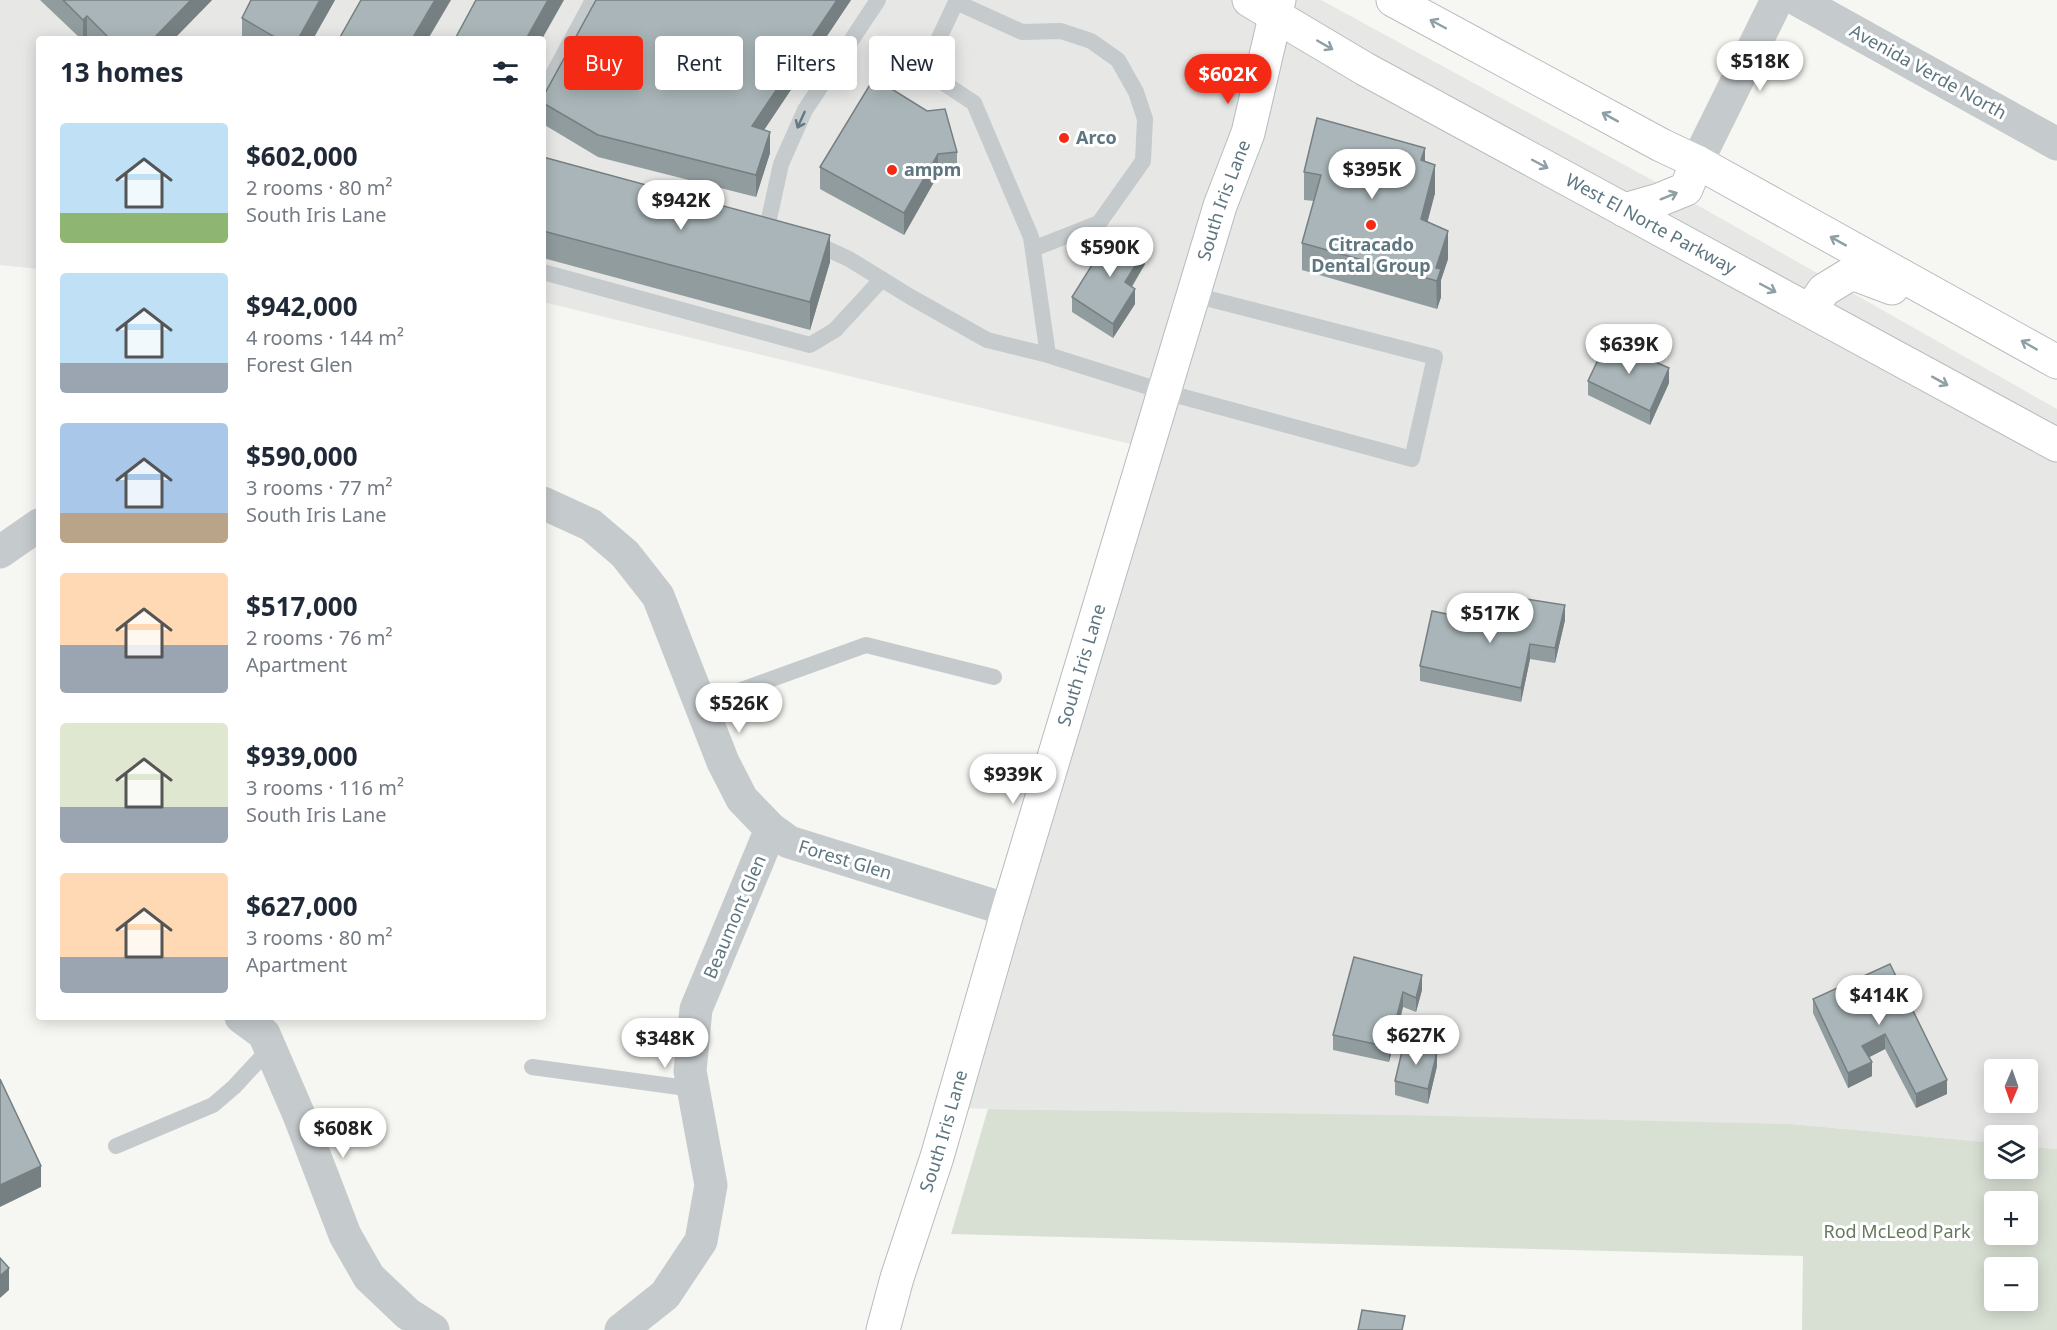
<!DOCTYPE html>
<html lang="en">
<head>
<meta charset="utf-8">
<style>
	body { margin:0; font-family:"Noto Sans",sans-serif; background:#f6f6f7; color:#1f2937; height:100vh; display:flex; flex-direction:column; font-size:22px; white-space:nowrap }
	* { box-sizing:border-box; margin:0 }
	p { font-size:20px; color:#747a83 }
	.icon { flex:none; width:33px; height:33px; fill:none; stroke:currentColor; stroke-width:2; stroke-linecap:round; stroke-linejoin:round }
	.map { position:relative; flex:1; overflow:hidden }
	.details { position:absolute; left:36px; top:36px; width:510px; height:984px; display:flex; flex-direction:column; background:#fff; border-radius:6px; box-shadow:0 3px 15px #0003 }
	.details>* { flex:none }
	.hud { position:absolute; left:564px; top:36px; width:570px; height:54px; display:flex; gap:12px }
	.needle { width:39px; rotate:182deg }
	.tools { position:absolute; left:1984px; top:1059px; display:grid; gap:12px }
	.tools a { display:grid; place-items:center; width:54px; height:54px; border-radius:6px; background:#fff; box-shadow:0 3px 15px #0003; font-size:30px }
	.price { position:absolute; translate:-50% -51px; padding:0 14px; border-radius:21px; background:#fff; color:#222; font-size:20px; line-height:39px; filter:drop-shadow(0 2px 3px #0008) }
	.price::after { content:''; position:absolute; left:50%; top:36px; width:18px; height:14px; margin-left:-9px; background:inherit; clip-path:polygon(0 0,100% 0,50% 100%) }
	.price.selected { background:#f42a14; color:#fff }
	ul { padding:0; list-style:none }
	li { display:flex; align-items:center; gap:18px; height:150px; padding:0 24px }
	li span { display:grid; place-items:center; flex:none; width:168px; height:120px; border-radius:6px; color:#555 }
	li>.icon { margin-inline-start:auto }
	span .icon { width:72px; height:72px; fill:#fffc; stroke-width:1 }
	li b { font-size:26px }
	h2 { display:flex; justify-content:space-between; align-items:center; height:72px; padding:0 24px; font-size:26px }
	.pill { padding:0 21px; border-radius:6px; background:#fff; box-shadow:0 3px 15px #0003; font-size:21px; line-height:54px }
	.pill.selected { background:#f42a14; color:#fff }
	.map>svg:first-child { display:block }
</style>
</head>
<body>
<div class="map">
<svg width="2057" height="1330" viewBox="0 0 2057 1330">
	<rect width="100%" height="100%" fill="#f6f6f2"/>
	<path fill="#e7e7e5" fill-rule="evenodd" d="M0 0H1321L1676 193 2057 409V1149L2028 1147V1136H1995V1143L1791 1124 951 1108 1147 448 543 302V39H39V269L0 265ZM1995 1070H2028V1102H1995Z"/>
	<path fill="#d8dfd3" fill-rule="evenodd" d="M988 1109 1391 1115 1791 1124 1995 1143V1168H2028V1147L2057 1149V1330H1802L1803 1256 951 1234ZM1995 1202H2028V1234H1995ZM1995 1268H2028V1300H1995Z"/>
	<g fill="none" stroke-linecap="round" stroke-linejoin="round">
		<defs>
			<g id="secondary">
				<path id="s1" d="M883 1330 897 1278 937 1157 1008 910 1220 206 1248 133 1279 0"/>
			</g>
			<g id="primary">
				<path id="s2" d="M1249 0 1365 69 2057 445"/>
				<path d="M1393 0 1661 145 1697 162 2057 362"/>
				<path d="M1624 210 1659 200 1686 189 1697 162"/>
				<path d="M1810 310 1824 290 1852 273 1892 288"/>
			</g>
		</defs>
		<use href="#secondary" stroke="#b5bcbf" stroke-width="35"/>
		<use href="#primary" stroke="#b8bdc0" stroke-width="35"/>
		<path stroke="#c5cacc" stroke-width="16" d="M957 0 924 70 974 103 1031 237 1048 355 1165 392 1412 459 1435 357 1194 295
			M956 2 1022 32 1061 31 1091 41 1118 60 1136 92 1145 119 1143 161 1099 223 1033 249
			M543 93 593 0
			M767 228 781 164 805 110 878 0
			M810 241 849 259 909 296 987 340 1048 355
			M543 272 810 345 835 330 882 279
			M700 705 866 645 994 677
			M532 1067 694 1089
			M116 1146 213 1105 234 1087 271 1047"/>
		<path stroke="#c5cacc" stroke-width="33" d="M1798 0 2057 144
			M1697 162 1777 0
			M543 503 591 525 625 554 658 596 723 762 742 799 771 829 789 842 1008 910
			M0 552 39 525
			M241 1017 264 1034 299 1115 345 1235 369 1277 408 1314 433 1330
			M621 1330 665 1295 701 1241 711 1185 690 1071 696 1009 771 829"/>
		<use href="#secondary" stroke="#fff" stroke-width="33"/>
		<use href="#primary" stroke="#fff" stroke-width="33"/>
	</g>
	<path fill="#919c9e" d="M40 0H212L174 39H88L87 37 85 39H81Z
		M251 0H335L313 39H242V18Z
		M596 0H851L764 130 770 153 756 197 598 157 543 124V97Z
		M957 152V173L938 175 904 235 820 189V167Z
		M543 157 830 262 810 330 543 258Z
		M1425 161 1435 193 1427 222 1448 259 1441 280V297L1437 309 1302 270V243L1314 201 1304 200V172Z
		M1145 264 1132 287 1135 304 1113 338 1072 312V297Z
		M1588 381 1669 383 1650 425 1588 395Z
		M1565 620 1555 663 1530 659 1521 702 1420 681V666L1520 629Z
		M1354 957 1422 990 1416 1012 1403 1007 1389 1062 1333 1050V1035Z
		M1890 964 1947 1094 1916 1108 1885 1049 1869 1057 1872 1076 1848 1088 1813 1013V999Z
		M1437 1066 1428 1104 1395 1095V1081Z"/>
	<path fill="#767f81" d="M191 0H212L174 39H153Z
		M320 0H335L313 39H298Z
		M435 0H451L428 39H412Z
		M548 0H564L542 39H526Z
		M837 0H851L752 148V126Z
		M87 16V37L85 39H83V20Z
		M770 132V153L756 197V175Z
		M1425 148V176L1421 160Z
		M938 154V175L904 235V213Z
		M1435 165V193L1421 247V219Z
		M1448 231V259L1441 280V297L1437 309 1436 268Z
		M830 235V262L810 330V302Z
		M1145 250V264L1125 297V282Z
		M1135 289V304L1113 338V324Z
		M1669 368V383L1650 425V411Z
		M1565 605V620L1555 663V648Z
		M1530 644V659L1521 702V688Z
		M1422 975V990L1416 1012V998Z
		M1403 992V1007L1389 1062V1047Z
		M1885 1034V1049L1862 1061V1046Z
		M1437 1052V1066L1428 1104V1089Z
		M1872 1062V1076L1848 1088V1073Z
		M1947 1080V1094L1916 1108V1094Z
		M41 1166V1187L0 1207V1185Z
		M9 1268V1290L0 1298V1276Z"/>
	<path fill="#a9b5b8" stroke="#767f81" stroke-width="1.5" d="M63 0H191L153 39H110L87 16 83 20Z
		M251 0H320L298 39H278L242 18Z
		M361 0H435L412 39H339Z
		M476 0H548L526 39H455Z
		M596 0H837L752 126 770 132 756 175 598 135 543 103V97Z
		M874 78 927 111 945 109 957 152 938 154 904 213 820 167Z
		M1317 118 1425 148 1421 160 1435 165 1421 219 1448 231 1436 268 1441 269 1437 281 1302 243 1321 175 1304 172Z
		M543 157 830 235 810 302 543 231Z
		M1114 230 1145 250 1125 282 1135 289 1113 324 1072 297Z
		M1607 341 1669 368 1650 411 1588 381Z
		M1526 599 1565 605 1555 648 1530 644 1521 688 1420 666 1432 611 1520 629Z
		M1354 957 1422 975 1416 998 1403 992 1389 1047 1333 1035Z
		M1890 964 1947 1080 1916 1094 1885 1034 1862 1046 1872 1062 1848 1073 1813 999Z
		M1404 1043 1437 1052 1428 1089 1395 1081Z
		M0 1079 41 1166 0 1185Z
		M0 1258 9 1268 0 1276Z
		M1362 1310 1405 1316 1402 1330H1358Z"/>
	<defs><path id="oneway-shaft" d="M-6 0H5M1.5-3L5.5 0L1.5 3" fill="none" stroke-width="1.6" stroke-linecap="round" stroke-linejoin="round" transform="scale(1.5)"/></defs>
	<g stroke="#8e9fa6">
		<use href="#oneway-shaft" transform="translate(1438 24) rotate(-152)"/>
		<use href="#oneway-shaft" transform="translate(1325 45) rotate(30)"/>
		<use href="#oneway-shaft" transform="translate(1610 117) rotate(-151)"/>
		<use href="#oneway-shaft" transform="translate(1540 164) rotate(28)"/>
		<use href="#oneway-shaft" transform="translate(1669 196) rotate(-22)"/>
		<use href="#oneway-shaft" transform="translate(1838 241) rotate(-151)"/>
		<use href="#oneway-shaft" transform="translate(1768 288) rotate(28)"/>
		<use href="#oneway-shaft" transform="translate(2029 345) rotate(-150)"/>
		<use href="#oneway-shaft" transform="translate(1940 381) rotate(29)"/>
	</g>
	<use stroke="#637a84" href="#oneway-shaft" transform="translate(801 120) rotate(114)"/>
	<g fill="#f42a14" stroke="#fff" stroke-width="2">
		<circle cx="1064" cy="138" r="6"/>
		<circle cx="892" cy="170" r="6"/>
		<circle cx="1371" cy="225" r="6"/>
	</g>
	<g text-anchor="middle" stroke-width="6" stroke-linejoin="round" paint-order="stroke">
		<g font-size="18" fill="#5e7680" stroke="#fff">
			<text transform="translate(1928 72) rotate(29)" y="6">Avenida Verde North</text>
			<text dy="6" stroke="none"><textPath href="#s1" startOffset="1180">South Iris Lane</textPath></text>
			<text dy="6" stroke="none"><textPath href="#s2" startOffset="460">West El Norte Parkway</textPath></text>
			<text dy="6" stroke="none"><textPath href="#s1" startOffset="694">South Iris Lane</textPath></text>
			<text transform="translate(845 860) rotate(17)" y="6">Forest Glen</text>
			<text transform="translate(735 917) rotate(-67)" y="6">Beaumont Glen</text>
			<text dy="6" stroke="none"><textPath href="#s1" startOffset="208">South Iris Lane</textPath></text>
		</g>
		<g font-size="18" font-weight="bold" fill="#5e7680" stroke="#fff" text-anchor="start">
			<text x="1076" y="144">Arco</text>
			<text x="904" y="176">ampm</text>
			<text x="1371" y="251" text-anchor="middle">Citracado<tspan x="1371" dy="21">Dental Group</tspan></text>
		</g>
		<g font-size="18" fill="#66785d" stroke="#fff">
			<text x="1897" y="1238">Rod McLeod Park</text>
		</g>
	</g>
</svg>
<div class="tools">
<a><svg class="needle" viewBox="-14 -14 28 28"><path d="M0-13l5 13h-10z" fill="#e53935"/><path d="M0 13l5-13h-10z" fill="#747a83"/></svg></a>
<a><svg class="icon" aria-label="layers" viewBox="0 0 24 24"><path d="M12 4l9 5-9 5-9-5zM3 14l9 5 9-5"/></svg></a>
<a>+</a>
<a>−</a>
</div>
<b class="price" style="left:1760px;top:92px">$518K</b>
<b class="price selected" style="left:1228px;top:105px">$602K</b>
<b class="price" style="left:1372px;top:200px">$395K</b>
<b class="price" style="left:681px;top:231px">$942K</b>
<b class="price" style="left:1110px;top:278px">$590K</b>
<b class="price" style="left:1629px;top:375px">$639K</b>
<b class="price" style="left:1490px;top:644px">$517K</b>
<b class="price" style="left:739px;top:734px">$526K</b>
<b class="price" style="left:1013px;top:805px">$939K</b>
<b class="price" style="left:1879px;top:1026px">$414K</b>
<b class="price" style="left:1416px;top:1066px">$627K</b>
<b class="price" style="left:665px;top:1069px">$348K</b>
<b class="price" style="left:343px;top:1159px">$608K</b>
<div class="hud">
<a class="pill selected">Buy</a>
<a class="pill">Rent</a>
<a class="pill">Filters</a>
<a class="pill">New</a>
</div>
<section class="details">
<h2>13 homes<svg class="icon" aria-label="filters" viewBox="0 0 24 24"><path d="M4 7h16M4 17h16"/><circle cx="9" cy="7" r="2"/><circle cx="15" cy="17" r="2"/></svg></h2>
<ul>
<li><span style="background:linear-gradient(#bfe0f5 75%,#8fb573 0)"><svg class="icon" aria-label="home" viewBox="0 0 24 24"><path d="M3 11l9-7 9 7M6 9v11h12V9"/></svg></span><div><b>$602,000</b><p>2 rooms · 80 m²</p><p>South Iris Lane</p></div></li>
<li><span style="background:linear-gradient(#bfe0f5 75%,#9aa5b1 0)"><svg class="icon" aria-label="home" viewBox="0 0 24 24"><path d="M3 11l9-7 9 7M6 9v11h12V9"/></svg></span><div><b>$942,000</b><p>4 rooms · 144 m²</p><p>Forest Glen</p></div></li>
<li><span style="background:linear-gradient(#a9c7e8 75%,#b9a48a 0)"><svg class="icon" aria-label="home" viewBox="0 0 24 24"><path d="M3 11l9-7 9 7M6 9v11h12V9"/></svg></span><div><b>$590,000</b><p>3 rooms · 77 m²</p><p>South Iris Lane</p></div></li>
<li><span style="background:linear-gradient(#ffd9b3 60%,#9aa5b1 0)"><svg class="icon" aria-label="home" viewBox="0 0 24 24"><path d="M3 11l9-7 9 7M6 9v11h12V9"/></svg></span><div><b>$517,000</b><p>2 rooms · 76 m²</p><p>Apartment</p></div></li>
<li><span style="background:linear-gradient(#dfe7d0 70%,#9aa5b1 0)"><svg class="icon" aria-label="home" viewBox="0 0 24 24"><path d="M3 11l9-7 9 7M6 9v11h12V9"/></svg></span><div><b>$939,000</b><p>3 rooms · 116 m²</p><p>South Iris Lane</p></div></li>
<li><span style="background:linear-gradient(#ffd9b3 70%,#9aa5b1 0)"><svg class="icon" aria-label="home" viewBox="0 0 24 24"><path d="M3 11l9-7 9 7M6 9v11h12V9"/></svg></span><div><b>$627,000</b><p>3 rooms · 80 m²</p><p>Apartment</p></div></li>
</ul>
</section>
</div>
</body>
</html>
